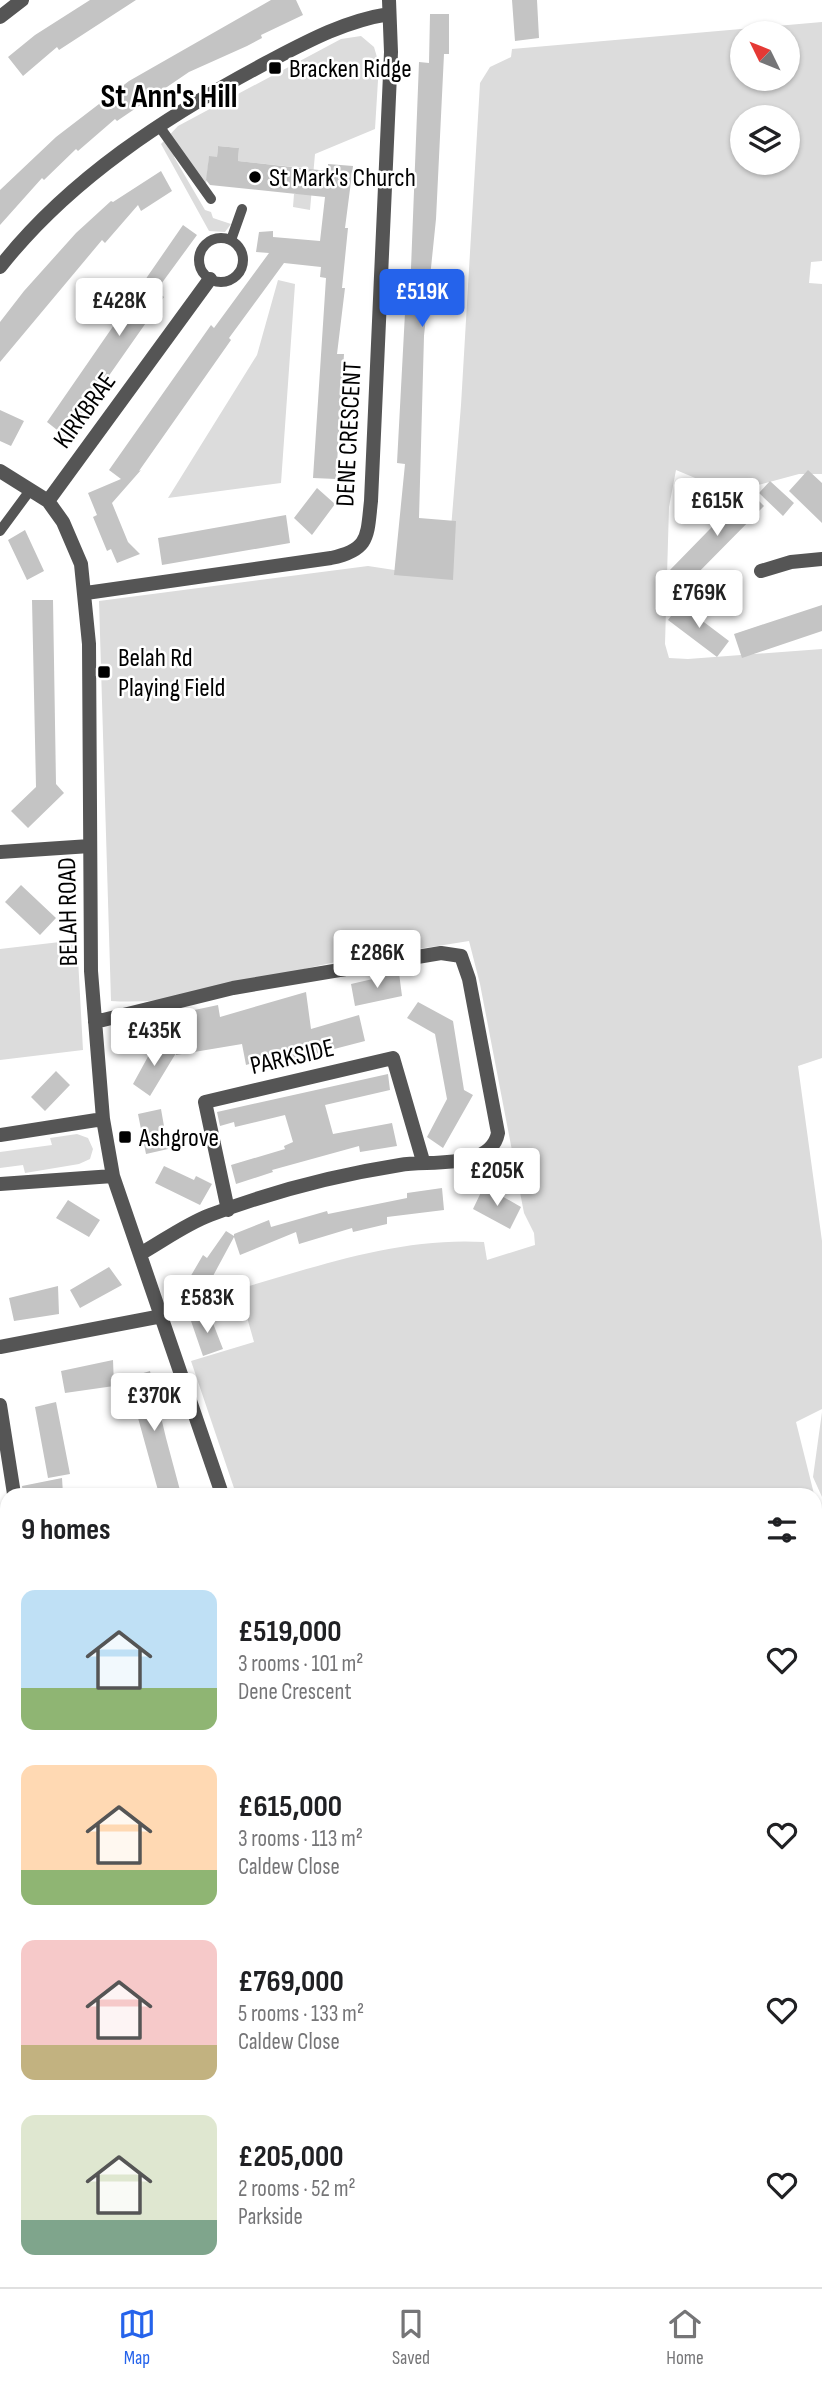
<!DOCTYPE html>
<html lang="en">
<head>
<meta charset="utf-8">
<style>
	body { margin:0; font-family:"Sofia Sans Condensed",sans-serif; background:#f2f2f2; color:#202124; height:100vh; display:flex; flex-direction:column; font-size:26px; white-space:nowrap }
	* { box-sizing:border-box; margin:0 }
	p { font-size:23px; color:#757577 }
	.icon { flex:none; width:38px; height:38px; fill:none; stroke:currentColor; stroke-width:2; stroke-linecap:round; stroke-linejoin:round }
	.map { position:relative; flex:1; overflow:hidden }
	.panel { position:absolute; left:0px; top:1488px; width:822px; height:800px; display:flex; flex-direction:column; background:#fff; border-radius:21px 21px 0 0; box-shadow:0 2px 5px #0004 }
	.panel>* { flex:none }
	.needle { width:46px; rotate:313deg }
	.fabs { position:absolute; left:730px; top:21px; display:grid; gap:14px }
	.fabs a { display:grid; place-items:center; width:70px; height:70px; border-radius:50%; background:#fff; box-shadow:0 2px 5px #0004; font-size:35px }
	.price { position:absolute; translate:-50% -60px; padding:0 16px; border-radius:7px; background:#fff; color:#222; font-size:23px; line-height:46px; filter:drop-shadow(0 2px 4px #0008) }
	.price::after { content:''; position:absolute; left:50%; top:42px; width:21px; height:16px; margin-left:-10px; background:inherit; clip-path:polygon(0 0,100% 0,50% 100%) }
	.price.on { background:#2563eb; color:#fff }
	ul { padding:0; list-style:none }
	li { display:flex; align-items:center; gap:21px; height:175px; padding:0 21px }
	li span { display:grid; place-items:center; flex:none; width:196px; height:140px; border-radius:14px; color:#555 }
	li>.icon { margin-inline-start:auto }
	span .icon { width:84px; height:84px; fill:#fffc; stroke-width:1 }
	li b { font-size:30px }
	h2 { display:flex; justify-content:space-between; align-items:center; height:84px; padding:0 21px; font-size:30px }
	.dock { display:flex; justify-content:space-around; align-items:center; height:98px; border-top:2px solid #e0e0e0; background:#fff; font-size:19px; color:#757577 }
	.dock a { display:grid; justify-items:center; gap:4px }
	.dock .on { color:#2563eb }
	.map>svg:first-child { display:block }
</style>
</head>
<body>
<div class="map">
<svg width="822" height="2287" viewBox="0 0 822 2287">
	<rect width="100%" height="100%" fill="#fff"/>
	<path fill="#dcdcdc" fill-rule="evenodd" d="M822 22V261L811 262 809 283 822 284V474H799L758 485 737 479 712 485 676 470 669 507 665 644 669 658 688 659 822 649V1058L798 1066 822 1241V1409L796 1422 814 1494H236L191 1361 254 1342 239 1289C318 1266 400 1237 484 1242L487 1260 535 1245 534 1233 524 1213 480 984 469 941C423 949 377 954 331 963 258 978 187 1006 111 1001L99 601 368 566 447 578 461 405 480 83 490 67 511 57 512 49ZM742 33H788V79H742ZM742 117H788V163H742Z
		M361 36 374 47 379 64 375 129 315 154 310 210 293 207 294 194H302L304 168 238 161 239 148 218 146 217 157H209L206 185 177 154 174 157 205 210 211 212 213 218 231 224 225 232 209 231 161 144 178 126 341 39Z
		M278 280 295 284 281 483 168 498 257 355Z
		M77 940 83 1050 0 1060V949Z
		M77 1134 88 1138 93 1149 90 1159 79 1164 25 1173 23 1165 0 1168V1152L52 1145 50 1138Z
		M822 1412V1497L813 1477Z
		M816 1501 822 1527V1719H816Z
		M816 1889 822 1891V1953L816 1952Z
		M822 2224V2287H790L794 2280H816V2237Z
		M418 2280H486L487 2287H392Z"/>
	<path fill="#c4c4c4" d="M90 0H136L59 50 57 47 23 76 8 57 35 35Z
		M271 0H296L303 15 261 35 262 38 247 46 189 72 117 121 115 119 78 151 76 149 44 180 42 178 0 225V190L56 137 129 81Z
		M512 0H537L539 38 515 41Z
		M430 14H449V54H444L436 219 424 336 419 518 456 521 453 580 394 575 405 464 397 463 406 294H410L419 62 429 63Z
		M218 146 239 148 238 161 328 171V164L353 166 345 228H348L342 288H345L337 354H344L336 479 313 478 326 278 320 277 321 267 284 263 229 338 231 340 139 471 141 470 112 503 128 542 140 554 117 563 111 549 107 551 93 517 97 515 88 493 121 479 109 470 211 325 214 328 269 253 256 252 259 232 273 231V237L320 241 325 197 210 185 206 180 209 156 217 157Z
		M161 171 172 191 141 211 138 205 105 243 102 240 0 362V322L24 291 76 233 111 201 113 202Z
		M183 225 197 235 156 291 164 297 66 437 47 422Z
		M0 410 24 421 11 446 0 441Z
		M808 470 822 483V523L789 491Z
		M770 481 794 503 783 516 759 493Z
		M317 488 335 504 312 535 294 518Z
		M748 490 764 506 685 586 669 571Z
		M286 515 290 543 162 565 158 538Z
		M25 530 44 571 27 580 8 540Z
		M32 600H53L56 784 64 793 28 828 11 811 36 787Z
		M680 604 729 641 717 657 668 620Z
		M822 605V631L742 658 734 634Z
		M21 885 56 918 40 935 5 902Z
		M399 973 402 996 355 1006 351 984Z
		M306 992 311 1029 359 1015 365 1041 315 1054 316 1058 267 1069 266 1059 246 1065 242 1044 176 1055 166 1016 218 1005 220 1017Z
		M418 1002 453 1021 464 1090 473 1095 443 1148 427 1137 447 1099 435 1034 407 1018Z
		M156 1042 176 1053 150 1096 133 1084Z
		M56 1071 70 1085 45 1111 31 1097Z
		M388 1074 390 1090 325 1105 333 1134 392 1123 397 1146 360 1152 359 1146 272 1170 273 1172 236 1184 231 1165 285 1149 284 1146 293 1142 285 1115 235 1127 234 1122 220 1126 217 1112Z
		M161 1109 168 1149 146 1154 138 1114Z
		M164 1166 194 1180 196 1176 212 1184 200 1205 155 1183Z
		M484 1186 521 1207 510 1229 473 1209Z
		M442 1188 444 1210 387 1217V1224L353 1232 352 1228 299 1244 296 1232 240 1255 234 1237 199 1302 182 1291 203 1255 207 1258 226 1231 234 1236V1234L269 1220 271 1227 327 1211 328 1214 407 1198V1193Z
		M68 1200 100 1220 89 1237 56 1218Z
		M109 1267 122 1285 80 1308 70 1290Z
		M58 1286 59 1314 14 1321 9 1298Z
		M209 1313 223 1349 203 1356 191 1321Z
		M113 1360 114 1386 65 1393 61 1371Z
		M150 1371 166 1438 181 1494H159L127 1378Z
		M56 1402 70 1474 48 1478 35 1407Z
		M62 1478 63 1494H23L22 1486Z"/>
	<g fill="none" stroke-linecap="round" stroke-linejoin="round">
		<path stroke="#555" stroke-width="10" d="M159 126 211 199
			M199 260a22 22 0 1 1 44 0a22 22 0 1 1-44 0Z
			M231 240 242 209
			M0 531 31 489
			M816 2075 822 2069"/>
		<path stroke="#555" stroke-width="14" d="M0 267C69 179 168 115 266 63 306 42 344 21 389 14
			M0 471 48 501 63 522 81 564 89 644 91 971 103 1119 113 1176 222 1494
			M48 501 210 279
			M761 571 791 562 822 559
			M86 593 331 558C370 550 367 536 371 501L391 52 389 0
			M0 852 90 846
			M95 1022 233 988 441 953 461 956 469 979 498 1133C491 1170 430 1160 400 1165 336 1175 271 1192 210 1215 186 1224 163 1241 140 1254
			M0 1135 103 1119
			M0 1184 113 1176
			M228 1210 205 1102 393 1058 423 1161
			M0 1347 162 1316
			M0 1405 14 1494
			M0 1925 7 1927
			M12 2280 13 2287
			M520 2280 522 2287"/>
		<path stroke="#555" stroke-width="14" d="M0 17 22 0
			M0 2145 7 2147
			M816 2147 822 2142"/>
	</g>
	<g fill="#000" stroke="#fff" stroke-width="2.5">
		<rect x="268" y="61" width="14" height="14" rx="3.5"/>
		<circle cx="255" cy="177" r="7"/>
		<rect x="97" y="665" width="14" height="14" rx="3.5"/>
		<rect x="118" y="1130" width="14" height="14" rx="3.5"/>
	</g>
	<g text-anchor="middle" stroke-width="5" stroke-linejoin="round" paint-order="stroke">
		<g font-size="26" fill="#000" stroke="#fff" text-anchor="start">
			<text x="289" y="77">Bracken Ridge</text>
			<text x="269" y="186">St Mark's Church</text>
			<text x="118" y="666">Belah Rd<tspan x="118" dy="30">Playing Field</tspan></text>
			<text x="139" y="1146">Ashgrove</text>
		</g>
		<g font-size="26" fill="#000" stroke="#fff">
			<text transform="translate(84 410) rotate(-54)" y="9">KIRKBRAE</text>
			<text transform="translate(348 434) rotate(-87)" y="9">DENE CRESCENT</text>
			<text transform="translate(67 912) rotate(-91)" y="9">BELAH ROAD</text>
			<text transform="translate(292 1056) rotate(-13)" y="9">PARKSIDE</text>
		</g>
		<g font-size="33" font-weight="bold" fill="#000" stroke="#fff">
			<text x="169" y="107">St Ann's Hill</text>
		</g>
	</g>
</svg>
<div class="fabs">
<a><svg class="needle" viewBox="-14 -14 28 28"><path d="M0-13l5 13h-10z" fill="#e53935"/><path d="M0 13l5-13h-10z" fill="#757577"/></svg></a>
<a><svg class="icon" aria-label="layers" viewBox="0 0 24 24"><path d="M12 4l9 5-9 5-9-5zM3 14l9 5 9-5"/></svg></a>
</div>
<b class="price on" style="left:422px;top:329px">£519K</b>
<b class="price" style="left:119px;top:338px">£428K</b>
<b class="price" style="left:717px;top:538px">£615K</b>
<b class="price" style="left:699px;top:630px">£769K</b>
<b class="price" style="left:377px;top:990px">£286K</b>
<b class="price" style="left:154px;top:1068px">£435K</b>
<b class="price" style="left:497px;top:1208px">£205K</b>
<b class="price" style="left:207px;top:1335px">£583K</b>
<b class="price" style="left:154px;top:1433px">£370K</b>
<section class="panel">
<h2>9 homes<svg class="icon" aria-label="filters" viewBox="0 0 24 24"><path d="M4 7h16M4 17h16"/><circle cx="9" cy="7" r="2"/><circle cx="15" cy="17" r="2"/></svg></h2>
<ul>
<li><span style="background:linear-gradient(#bfe0f5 70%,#8fb573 0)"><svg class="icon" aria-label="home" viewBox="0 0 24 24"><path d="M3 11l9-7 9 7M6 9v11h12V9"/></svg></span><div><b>£519,000</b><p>3 rooms · 101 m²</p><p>Dene Crescent</p></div><svg class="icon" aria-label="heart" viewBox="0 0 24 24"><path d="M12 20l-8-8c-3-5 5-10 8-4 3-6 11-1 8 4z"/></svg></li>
<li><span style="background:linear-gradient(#ffd9b3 75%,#8fb573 0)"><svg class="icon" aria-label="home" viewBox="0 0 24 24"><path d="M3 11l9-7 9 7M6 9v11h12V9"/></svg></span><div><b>£615,000</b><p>3 rooms · 113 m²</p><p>Caldew Close</p></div><svg class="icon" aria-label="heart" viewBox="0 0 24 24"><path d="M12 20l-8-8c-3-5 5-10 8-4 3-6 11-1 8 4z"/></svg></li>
<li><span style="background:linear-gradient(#f6c9c9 75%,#c2b280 0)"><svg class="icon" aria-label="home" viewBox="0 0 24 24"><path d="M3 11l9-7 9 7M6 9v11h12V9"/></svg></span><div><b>£769,000</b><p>5 rooms · 133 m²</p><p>Caldew Close</p></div><svg class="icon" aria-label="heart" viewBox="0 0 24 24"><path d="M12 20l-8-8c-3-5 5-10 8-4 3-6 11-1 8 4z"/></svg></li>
<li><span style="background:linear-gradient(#dfe7d0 75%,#7fa58c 0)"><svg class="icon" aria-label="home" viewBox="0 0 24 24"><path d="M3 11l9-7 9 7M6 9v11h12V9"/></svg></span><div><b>£205,000</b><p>2 rooms · 52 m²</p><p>Parkside</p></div><svg class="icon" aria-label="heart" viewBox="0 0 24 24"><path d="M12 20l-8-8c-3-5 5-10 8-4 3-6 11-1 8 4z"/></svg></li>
</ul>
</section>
</div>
<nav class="dock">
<a class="on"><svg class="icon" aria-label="map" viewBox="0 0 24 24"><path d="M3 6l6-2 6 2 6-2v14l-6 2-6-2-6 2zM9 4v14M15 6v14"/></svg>Map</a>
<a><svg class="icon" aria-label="saved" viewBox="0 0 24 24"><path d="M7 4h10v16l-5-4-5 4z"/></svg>Saved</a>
<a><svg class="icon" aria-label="home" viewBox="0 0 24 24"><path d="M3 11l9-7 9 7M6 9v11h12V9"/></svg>Home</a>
</nav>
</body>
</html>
